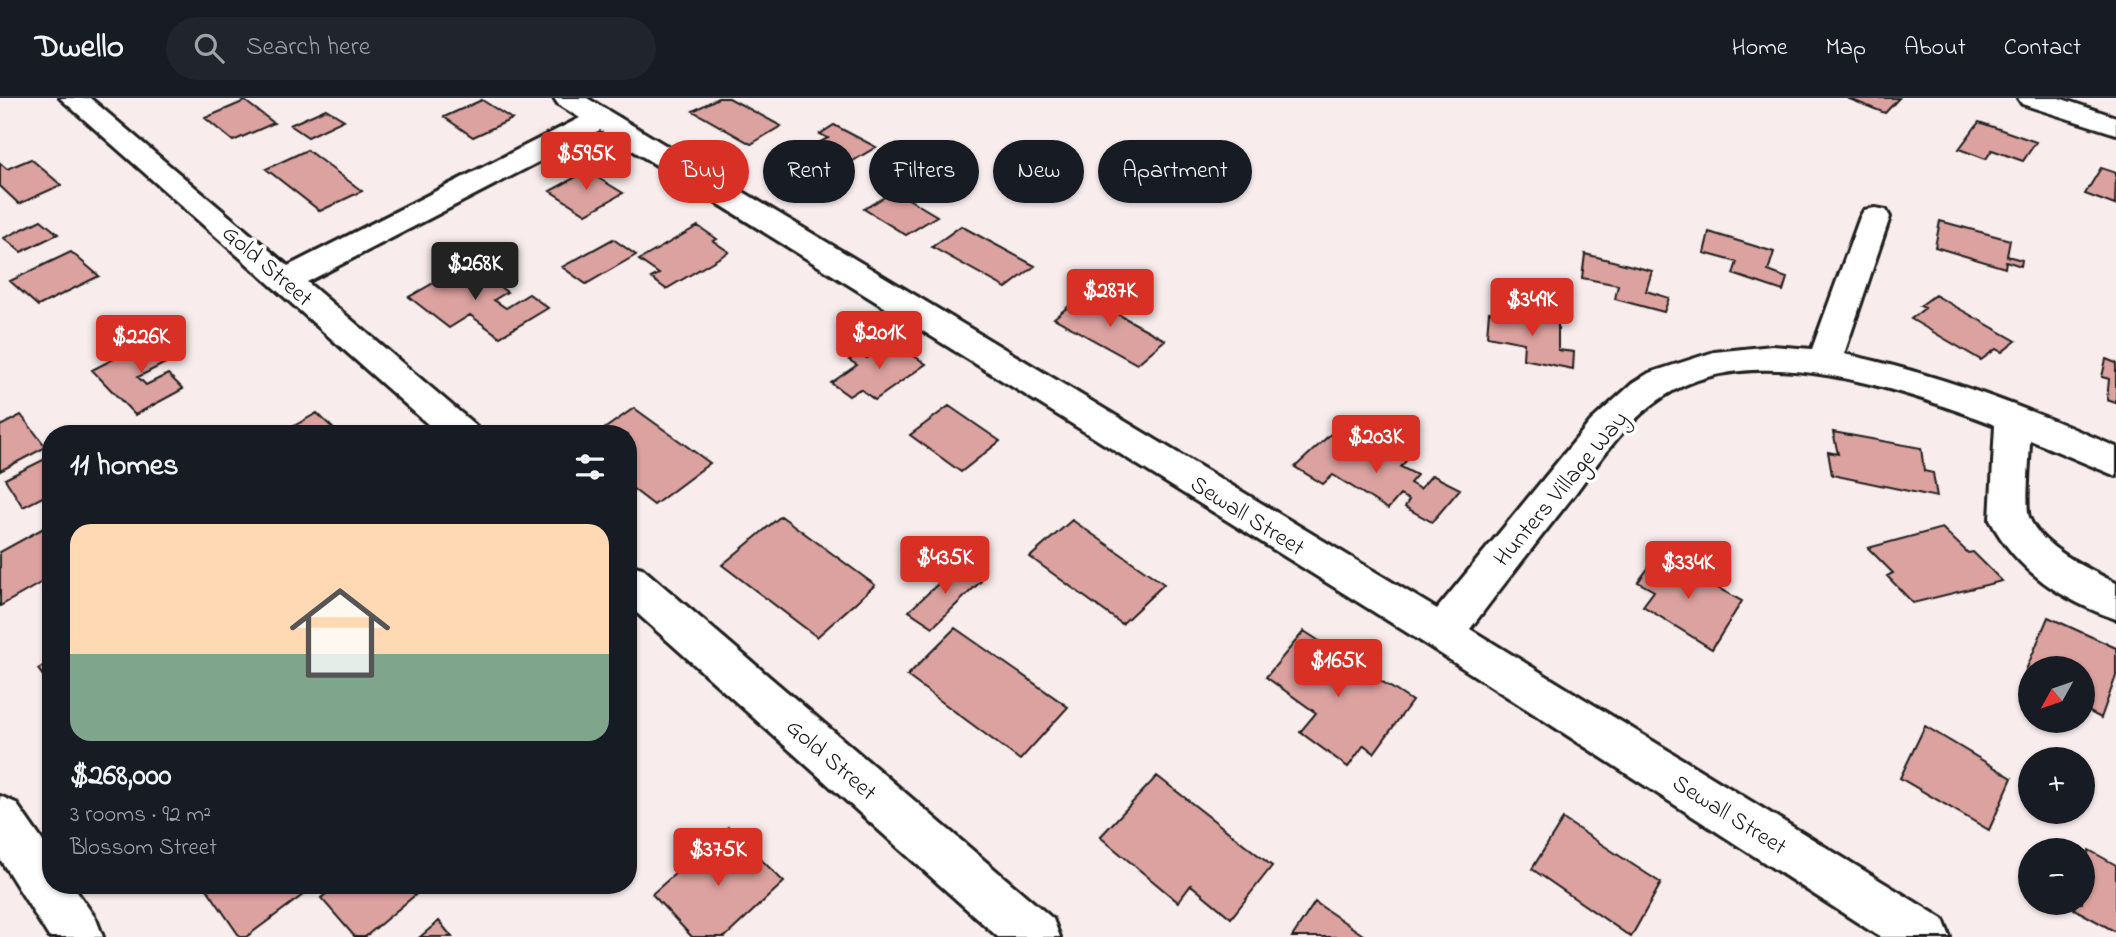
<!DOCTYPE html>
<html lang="en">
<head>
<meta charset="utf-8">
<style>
	body { margin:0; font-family:"Indie Flower",sans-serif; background:#20242c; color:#f1f3f6; height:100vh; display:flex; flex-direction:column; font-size:26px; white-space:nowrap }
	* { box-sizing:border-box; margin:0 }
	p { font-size:23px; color:#9ea1a6 }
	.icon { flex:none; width:38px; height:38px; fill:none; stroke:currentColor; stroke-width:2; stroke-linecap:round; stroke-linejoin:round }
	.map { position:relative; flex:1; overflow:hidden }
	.drawer { position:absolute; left:42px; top:327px; width:595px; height:469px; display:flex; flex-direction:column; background:#171b24; border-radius:28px; box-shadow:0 2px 5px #0004 }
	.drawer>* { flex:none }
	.banner { position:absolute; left:658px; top:42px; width:665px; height:63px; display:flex; gap:14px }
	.needle { width:46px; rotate:230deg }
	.fabs { position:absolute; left:2018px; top:558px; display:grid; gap:14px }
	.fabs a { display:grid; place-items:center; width:77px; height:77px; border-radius:50%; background:#171b24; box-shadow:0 2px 5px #0004; font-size:35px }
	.price { position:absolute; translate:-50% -60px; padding:0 16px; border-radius:7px; background:#d93025; color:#fff; font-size:23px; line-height:46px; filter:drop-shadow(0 2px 4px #0008) }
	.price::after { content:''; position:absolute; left:50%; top:42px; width:21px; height:16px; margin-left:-10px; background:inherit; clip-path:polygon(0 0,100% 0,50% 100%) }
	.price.current { background:#222; color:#fff }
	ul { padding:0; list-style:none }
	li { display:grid; align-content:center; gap:14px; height:371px; padding:0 28px }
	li+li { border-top:2px solid #363941 }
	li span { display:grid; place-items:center; height:217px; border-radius:21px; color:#555 }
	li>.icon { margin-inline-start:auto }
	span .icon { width:126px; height:126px; fill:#fffc; stroke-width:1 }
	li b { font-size:30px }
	h2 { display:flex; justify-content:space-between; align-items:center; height:84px; padding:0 28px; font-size:30px }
	.tag { padding:0 24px; border-radius:32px; background:#171b24; box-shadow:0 2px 5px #0004; font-size:24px; line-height:63px }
	.tag.current { background:#d93025; color:#fff }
	header { display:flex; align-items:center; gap:42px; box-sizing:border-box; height:98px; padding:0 35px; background:#171b24; border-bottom:2px solid #363941 }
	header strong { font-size:33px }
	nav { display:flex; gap:38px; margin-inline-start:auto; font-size:24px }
	.search { width:490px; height:63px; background:#20242c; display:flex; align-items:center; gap:18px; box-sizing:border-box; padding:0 24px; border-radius:38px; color:#9ea1a6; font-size:26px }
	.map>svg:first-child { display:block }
</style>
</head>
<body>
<header>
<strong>Dwello</strong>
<div class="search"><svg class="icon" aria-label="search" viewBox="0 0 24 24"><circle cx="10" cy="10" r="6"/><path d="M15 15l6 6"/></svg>Search here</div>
<nav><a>Home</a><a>Map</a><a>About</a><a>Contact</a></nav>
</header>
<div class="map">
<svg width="2116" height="839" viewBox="0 0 2116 839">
	<rect width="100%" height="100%" fill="#f8ecec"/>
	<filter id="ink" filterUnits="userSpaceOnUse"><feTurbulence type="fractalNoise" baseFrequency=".0143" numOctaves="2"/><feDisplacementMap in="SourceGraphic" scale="14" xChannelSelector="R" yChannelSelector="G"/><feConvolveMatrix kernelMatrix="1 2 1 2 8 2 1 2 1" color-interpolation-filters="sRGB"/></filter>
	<g filter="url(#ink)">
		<path fill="#dca29f" stroke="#1c1c1c" stroke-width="2" d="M718 0H729L781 28 751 46 693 13Z
			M1847 0H1899L1885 15Z
			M482 2 512 21 473 39 444 19Z
			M245 3 274 25 233 43 205 20Z
			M326 11 344 22 308 39 290 27Z
			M1979 24 2036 44 2023 63 1992 52 1986 61 1959 51Z
			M834 27 876 49 836 73 801 54 828 40 820 36Z
			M307 52 362 93 320 113 266 71Z
			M31 61 61 87 19 106 0 88V65L7 71Z
			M2101 70 2116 75 2115 107 2085 96Z
			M587 73 623 95 586 116 550 93Z
			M895 93 937 118 906 137 864 111Z
			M41 122 58 136 21 154 4 140Z
			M1940 123 2010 142 2007 158 2022 162 2021 168 2006 163 2005 170 1935 149Z
			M698 128 717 141 713 143 729 154 666 191 651 180 659 176 639 162Z
			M961 128 1035 168 1006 190 932 149Z
			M1709 134 1774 154 1768 173 1787 180 1783 193 1733 176 1737 164 1704 155Z
			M613 141 636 157 586 186 562 169Z
			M71 154 99 178 38 208 10 183Z
			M1585 156 1652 173 1646 193 1669 200 1664 214 1615 201 1618 187 1582 180Z
			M467 166 507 194 494 202 506 210 529 196 548 210 500 239 470 217 449 230 409 199Z
			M1083 197 1165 242 1137 266 1054 220Z
			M1935 197 2016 243 2002 254 1996 251 1981 262 1911 221 1925 210 1920 208Z
			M1489 214 1558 223V252L1574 254 1573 271 1523 261 1524 245 1487 238Z
			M162 236 183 256 138 279 146 287 168 276 183 291 135 317 92 272Z
			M892 243 926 266 875 302 860 291 849 298 831 285 857 267 849 262 859 255 867 260Z
			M2106 261 2116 265V305L2107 302 2109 281 2102 279Z
			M949 308 1000 343 961 374 910 337Z
			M634 310 710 365 654 407 628 387V336H597Z
			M317 315 339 336H280Z
			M21 317 46 349 0 373V328Z
			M1335 332 1378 357 1388 347 1409 359 1401 369 1417 377 1410 385 1420 391 1432 377 1460 391 1432 424 1405 409 1409 402 1400 397 1388 411 1333 377 1323 386 1295 369Z
			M1833 334 1921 350 1924 373 1933 375 1937 399 1832 377 1828 354 1838 356Z
			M51 358V395L23 409 5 381Z
			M781 418 875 487 817 539 722 467Z
			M1072 422 1164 486 1122 526 1030 459Z
			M51 426V479L0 508V454Z
			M1942 430 1968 455 1973 454 2002 483 1913 505 1887 478 1893 475 1868 450Z
			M1658 457 1742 503 1712 551 1643 508 1654 493 1638 484Z
			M958 467 981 483 933 529 909 513Z
			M2048 519 2116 550V578L2101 620 2082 610V570H2030V583L2023 579Z
			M955 530 1068 609 1020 662 907 578Z
			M1304 533 1412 603 1374 655 1364 647 1348 669 1300 634 1316 615 1266 579Z
			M51 563V589L38 571Z
			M1925 628 2012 680 1989 732 1900 680Z
			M1157 678 1272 768 1231 820 1191 787 1178 804 1100 739Z
			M1563 721 1661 785 1631 839 1532 771Z
			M728 729 784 784 725 839H692L652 796Z
			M2089 752 2116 767V834L2074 811 2076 805H2082V779Z
			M205 788H315L246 839H240Z
			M336 788H426L365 839H355L321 800Z
			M1315 804 1366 839H1292Z
			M439 823 452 839H420Z"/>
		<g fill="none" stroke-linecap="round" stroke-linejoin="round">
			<defs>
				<path id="street" d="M60 0H90L288 168 580 20 558 6 554 0H587L1437 511 1591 323 1633 285 1649 275 1714 254 1772 248 1812 251 1860 119 1864 112 1875 110 1886 112 1890 119 1844 256C1939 276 2027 310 2116 349V378L2030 342C2030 357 2025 408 2029 419 2040 449 2089 471 2116 485V521C2062 502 2017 473 1990 422L1995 327C1904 292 1752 239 1663 299 1626 323 1600 362 1574 397 1539 441 1504 486 1470 531L1943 821 1950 839H1880L1427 547 600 32 307 184 475 327 480 336H439Z
					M2018 0H2059L2116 19V36L2022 6Z
					M628 466 642 470 1053 821 1060 839H998L628 507Z
					M0 698 16 705 51 755V788H73L96 821 103 839H49L0 761Z"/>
			</defs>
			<use href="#street" stroke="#1c1c1c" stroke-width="6"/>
			<use href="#street" fill="#fff" fill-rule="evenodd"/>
		</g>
	</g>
	<g text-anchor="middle" stroke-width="7" stroke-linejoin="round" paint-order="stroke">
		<g font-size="24" fill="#1c1c1c" stroke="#fff">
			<text transform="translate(268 167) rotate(41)" y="8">Gold Street</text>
			<text transform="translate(1560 390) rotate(-50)" y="8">Hunters Village Way</text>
			<text transform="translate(1248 417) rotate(32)" y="8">Sewall Street</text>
			<text transform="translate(832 661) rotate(41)" y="8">Gold Street</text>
			<text transform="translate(1730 716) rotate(32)" y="8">Sewall Street</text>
		</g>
	</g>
</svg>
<div class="fabs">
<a><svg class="needle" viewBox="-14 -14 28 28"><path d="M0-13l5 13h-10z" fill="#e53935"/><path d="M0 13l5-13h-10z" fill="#9ea1a6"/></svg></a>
<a>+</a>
<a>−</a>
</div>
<b class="price" style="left:586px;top:94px">$595K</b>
<b class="price current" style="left:475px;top:204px">$268K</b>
<b class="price" style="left:1110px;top:231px">$287K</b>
<b class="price" style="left:1532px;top:240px">$349K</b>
<b class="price" style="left:879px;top:273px">$201K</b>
<b class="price" style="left:141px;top:277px">$226K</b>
<b class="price" style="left:1376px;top:377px">$203K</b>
<b class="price" style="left:945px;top:498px">$435K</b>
<b class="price" style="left:1688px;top:503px">$334K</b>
<b class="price" style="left:1338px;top:601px">$165K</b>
<b class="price" style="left:718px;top:790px">$375K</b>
<div class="banner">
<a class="tag current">Buy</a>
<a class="tag">Rent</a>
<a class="tag">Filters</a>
<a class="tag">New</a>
<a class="tag">Apartment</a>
</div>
<section class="drawer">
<h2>11 homes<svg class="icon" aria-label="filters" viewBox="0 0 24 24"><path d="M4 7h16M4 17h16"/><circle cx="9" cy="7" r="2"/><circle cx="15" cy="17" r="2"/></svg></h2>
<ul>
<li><span style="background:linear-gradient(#ffd9b3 60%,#7fa58c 0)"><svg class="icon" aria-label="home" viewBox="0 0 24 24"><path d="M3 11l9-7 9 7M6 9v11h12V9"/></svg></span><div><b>$268,000</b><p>3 rooms · 92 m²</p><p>Blossom Street</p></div></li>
</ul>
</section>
</div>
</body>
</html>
